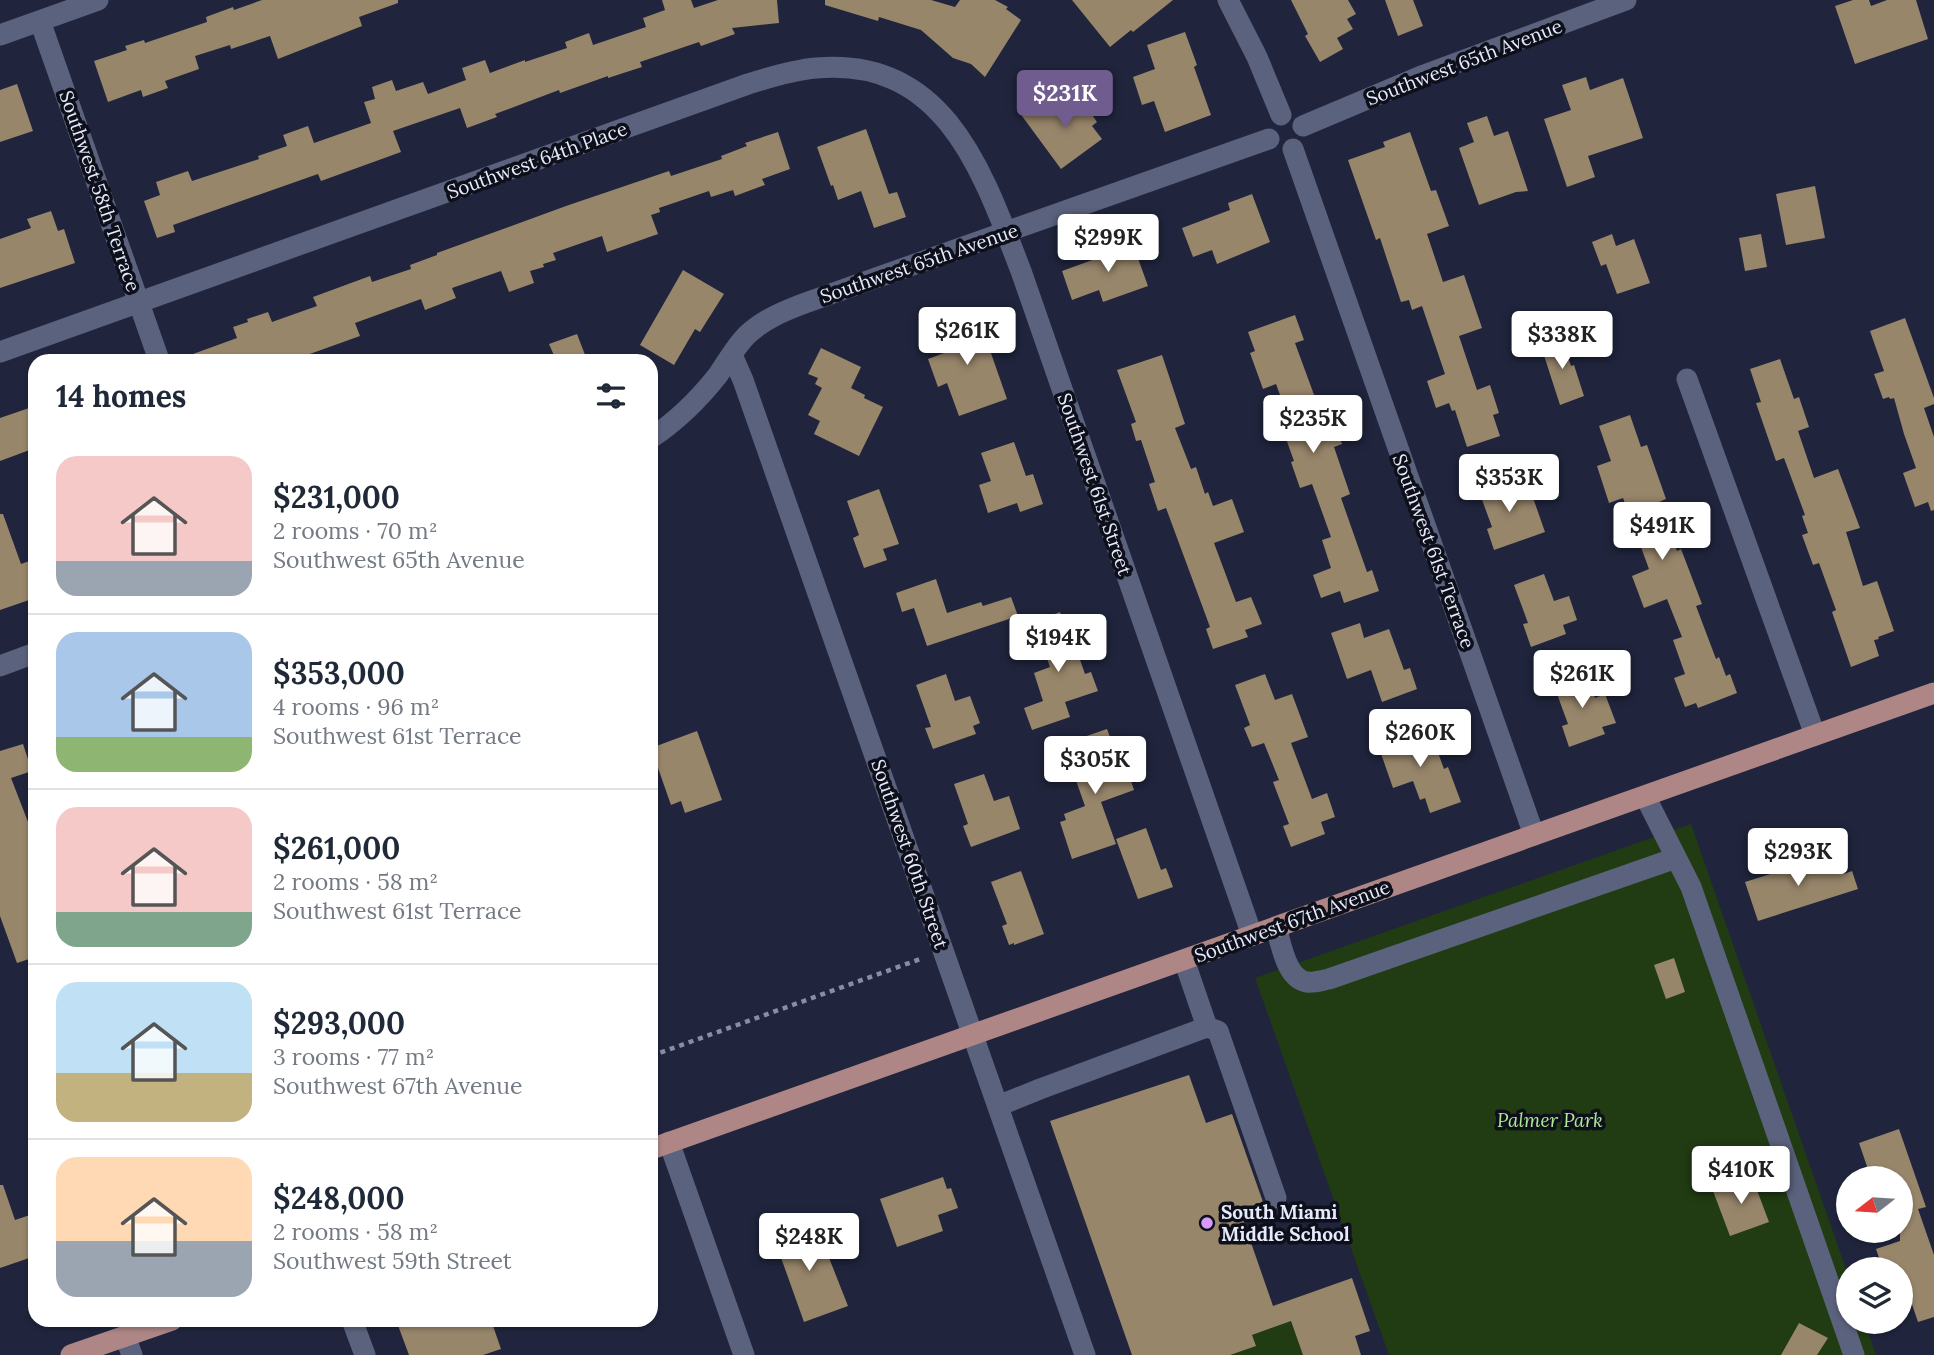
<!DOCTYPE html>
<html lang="en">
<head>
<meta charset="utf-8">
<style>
	body { margin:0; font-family:Lora,serif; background:#f6f6f7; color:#1f2937; height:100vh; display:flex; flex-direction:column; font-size:26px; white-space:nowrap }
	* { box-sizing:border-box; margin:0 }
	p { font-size:23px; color:#747a83 }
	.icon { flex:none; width:38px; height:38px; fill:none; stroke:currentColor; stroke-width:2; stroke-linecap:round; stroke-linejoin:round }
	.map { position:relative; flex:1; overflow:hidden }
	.side { position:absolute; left:28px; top:354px; width:630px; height:973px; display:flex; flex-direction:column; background:#fff; border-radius:21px; box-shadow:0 2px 5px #0004 }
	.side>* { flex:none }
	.needle { width:46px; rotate:253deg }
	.tools { position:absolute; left:1836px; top:1166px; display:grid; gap:14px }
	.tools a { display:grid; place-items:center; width:77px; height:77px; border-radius:50%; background:#fff; box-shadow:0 2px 5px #0004; font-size:35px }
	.price { position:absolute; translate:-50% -60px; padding:0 16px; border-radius:7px; background:#fff; color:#222; font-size:23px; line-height:46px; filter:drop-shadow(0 2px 4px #0008) }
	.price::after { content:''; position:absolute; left:50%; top:42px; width:21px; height:16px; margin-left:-10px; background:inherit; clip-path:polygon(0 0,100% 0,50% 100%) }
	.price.selected { background:#715c8f; color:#fff }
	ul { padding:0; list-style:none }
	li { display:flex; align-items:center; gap:21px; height:175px; padding:0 28px }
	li+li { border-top:2px solid #e0e1e3 }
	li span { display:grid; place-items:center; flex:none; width:196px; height:140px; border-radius:21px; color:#555 }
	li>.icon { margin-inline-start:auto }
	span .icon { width:84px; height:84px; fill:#fffc; stroke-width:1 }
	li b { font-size:30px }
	h2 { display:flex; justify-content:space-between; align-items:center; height:84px; padding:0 28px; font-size:30px }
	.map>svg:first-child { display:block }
</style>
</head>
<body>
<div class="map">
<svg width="1934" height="1355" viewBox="0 0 1934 1355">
	<rect width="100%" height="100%" fill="#20253d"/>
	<path fill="#213c13" d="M1691 824 1848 1275V1321H1864L1876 1355H1389L1255 978Z
		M1291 1321 1303 1355H1199Z"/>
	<path fill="#98866b" d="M262 0H398V3L359 17 362 26 278 59 270 36 231 49 230 45 195 56 199 69 165 81 168 88 143 97 141 90 108 102 94 61 127 50 125 46 144 40 145 43 207 22 206 17 233 7 234 10Z
		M662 0H691L694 8 718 0H777L779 23 732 28 735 34 701 46 699 42 640 62 642 67 608 78V76L560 93 559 90 495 114 497 117 467 128 460 108 393 131 401 152 321 181 318 174 173 225 175 232 157 238 144 201 160 195 156 182 188 171 192 181 259 159 258 156 287 146 283 135 308 126 314 143 371 123 364 102 375 99 372 87 392 80 396 91 423 82 428 94 466 80 462 68 485 60 490 73 525 60V62L567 48 565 42 589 33 593 45 646 27 643 18 665 10Z
		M825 0H931L955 7 960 0H995L1008 7 1006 9 1021 20 985 77 971 64 953 58 921 30 879 17 878 21 825 5Z
		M1072 0H1173L1133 32 1131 30 1110 47Z
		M1291 0H1348L1356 14 1347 19 1353 29 1337 38 1343 49 1320 62 1305 36 1308 34Z
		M1385 0H1413L1423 26 1398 36Z
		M1853 0H1869L1871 6 1887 0H1916L1928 39 1855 64 1835 6Z
		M1185 32 1197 65 1194 67 1211 115 1165 132 1154 101 1142 105 1133 77 1155 69 1147 45Z
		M1586 77 1590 90 1623 78 1643 138 1588 156 1595 177 1567 187 1544 119 1571 110 1562 85Z
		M17 84 33 131 0 142V90Z
		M1079 96 1097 122 1092 126 1102 139 1061 169 1022 116Z
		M1487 116 1494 136 1508 131 1528 191 1516 192 1479 205 1459 148 1474 142 1467 123Z
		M866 129 889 194 897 192 906 217 874 228 861 191 838 200 833 185 831 186 817 147Z
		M778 132 790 169 762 179 765 185 735 196 733 190 711 197 709 191 659 208 660 212 651 215 658 234 607 252 602 236 553 253 556 260 543 264 544 267 530 271 534 283 509 292 501 271 452 288 456 298 425 310 421 299 355 323 360 336 293 360H182V358L237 338 233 327 248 322 247 319 268 312 272 322 317 306 313 297 370 276 372 282 411 269 410 265 437 255V253L566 206 669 171 671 176 722 159 721 156 747 146 745 143Z
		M1410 132 1431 191 1436 190 1449 226 1427 234 1443 282 1464 275 1482 328 1459 336 1477 390 1490 385 1499 413 1493 415 1500 436 1467 447 1455 410 1452 411 1449 403 1436 408 1427 381 1445 374 1422 306 1412 310 1409 300 1401 302 1380 238 1376 240 1348 160 1385 147 1383 142Z
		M1815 186 1825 238 1786 245 1776 194Z
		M1252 194 1270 242 1217 264 1212 250 1193 257 1182 228 1230 210 1228 203Z
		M51 211 58 231 64 229 75 263 0 288V239L31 228 27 219Z
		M1612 234 1616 246 1634 239 1650 283 1617 294 1606 264 1601 266 1592 242Z
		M1761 234 1767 267 1745 271 1739 238Z
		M1131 239 1148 286 1103 302 1099 290 1072 300 1062 271 1109 254 1107 247Z
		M683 270 724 294 700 332 695 329 674 365 640 345Z
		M1295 315 1304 340 1295 343 1324 422 1333 418 1342 444 1334 447 1350 494 1341 498 1367 572 1372 570 1379 591 1344 603 1340 591 1321 598 1313 575 1331 568 1322 540 1331 537 1312 484 1300 488 1291 462 1294 461 1285 436 1294 433 1276 384 1263 389 1250 353 1255 351 1248 332Z
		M978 316 1007 399 959 416 947 383 938 387 928 359 944 353 936 331Z
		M1905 318 1934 398V404L1924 408 1934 437V510L1931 511 1928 502 1915 507 1903 473 1916 468 1904 434 1894 398 1890 399 1889 397 1883 399 1874 374 1884 371 1870 331Z
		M577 334 587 360H556L549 344Z
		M1561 336 1571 366 1574 365 1584 396 1560 405 1540 343Z
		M821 348 861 367 851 388 865 395 864 398 883 407 859 456 814 434 820 421 808 415 822 388 815 384 818 378 808 374Z
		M1162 355 1185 424 1175 428 1191 469 1196 467 1205 494 1208 492 1213 506 1232 499 1244 532 1214 543 1236 602 1251 597 1262 624 1245 630 1248 637 1213 649 1206 629 1210 627 1166 508 1158 511 1149 484 1155 482 1141 440 1136 441 1131 424 1136 422 1117 370Z
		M1780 359 1794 399 1799 397 1809 427 1798 431 1814 478 1838 469 1860 528 1846 532 1863 586 1877 581 1894 631 1878 637 1879 639 1874 640 1879 656 1851 667 1832 612 1836 610 1819 563 1813 565 1802 535 1808 533 1802 516 1805 515 1784 458 1776 461 1756 403 1761 402 1750 369Z
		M35 406V448L0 461V418Z
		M1630 415 1641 447 1647 445 1666 499 1659 502 1677 551 1681 549 1702 604 1696 606 1716 659 1719 657 1726 676 1730 674 1737 693 1698 708 1696 703 1685 707 1674 678 1685 674 1673 640 1682 637 1667 599 1644 608 1632 576 1649 569 1623 498 1609 503 1597 466 1611 461 1599 426Z
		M1014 442 1026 476 1033 474 1043 504 1020 512 1017 503 988 513 979 485 991 481 981 453Z
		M1506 476 1514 498 1531 492 1545 532 1494 550 1487 529 1492 527 1477 486Z
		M879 489 899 544 883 549 887 560 864 568 853 538 859 535 847 501Z
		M0 514H3L21 564 35 559V598L0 610Z
		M1544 574 1554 601 1569 596 1577 620 1563 625 1566 634 1531 647 1523 624 1528 623 1514 585Z
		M936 579 947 613 981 602 983 606 1011 597 1018 616 927 646 914 608 902 612 896 593Z
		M1060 612 1067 632 1070 631 1085 674 1091 672 1098 691 1065 702 1070 717 1032 730 1024 708 1043 701 1034 673 1050 667 1034 622Z
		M1360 623 1364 638 1389 629 1404 670 1410 668 1417 689 1382 702 1371 670 1347 679 1331 633Z
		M1582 672 1590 696 1594 695 1595 698 1605 694 1616 723 1602 727 1605 734 1569 747 1562 726 1568 724 1553 683Z
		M946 674 955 701 970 696 980 723 973 726 976 734 933 749 925 728 931 727 916 685Z
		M1265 674 1275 700 1292 694 1308 737 1291 743 1312 799 1327 793 1335 817 1321 822 1325 834 1291 847 1283 826 1289 824 1273 782 1279 780 1264 743 1252 747 1244 728 1250 725 1235 685Z
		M1429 728 1444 769 1448 767 1461 802 1430 813 1425 798 1420 800 1413 781 1393 788 1378 745Z
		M1107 729 1123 771 1127 769 1134 790 1101 802 1116 844 1072 859 1060 822 1066 820 1064 814 1085 806 1073 772 1088 767 1078 739Z
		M697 731 722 800 685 813 681 801 671 805 651 748Z
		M23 744 32 771 11 778 35 840V957L17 963 0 916V751Z
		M984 774 994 801 1009 796 1020 829 971 847 963 826 968 824 954 784Z
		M1146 828 1161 870 1166 868 1173 887 1138 899 1116 839Z
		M1839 859 1844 874 1852 871 1858 889 1758 921 1745 882 1809 862 1811 868Z
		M1021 871 1044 934 1014 945V943L1009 945 1002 926 1007 924 991 882Z
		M1674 958 1685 992 1666 999 1654 965Z
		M1189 1075 1206 1123 1232 1114 1263 1202 1240 1211 1273 1306 1352 1278 1370 1331 1355 1336 1361 1355H1303L1291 1321 1252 1335 1256 1346 1230 1355H1132L1050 1121Z
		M1899 1129 1926 1207 1918 1209 1934 1255V1317L1918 1322 1900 1269H1883L1876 1249 1900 1241V1178H1871L1859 1143Z
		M943 1177 947 1189 951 1188 958 1208 938 1215 943 1231 897 1247 880 1199Z
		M1752 1177 1769 1222 1730 1236 1713 1191Z
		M0 1185H3L15 1220 30 1215 35 1228V1256L0 1268Z
		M808 1225 814 1243 822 1240 848 1306 804 1322 784 1266 781 1258 777 1259 769 1235 788 1229 789 1232Z
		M396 1320H491L501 1349 483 1355H409Z
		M1799 1323 1828 1338 1817 1355H1781Z"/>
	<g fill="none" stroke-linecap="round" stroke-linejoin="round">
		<path stroke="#888da1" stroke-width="4.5" stroke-dasharray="5 5" stroke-linecap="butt" d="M651 1056 923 958"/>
		<path stroke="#5b627d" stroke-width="21" d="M1228 0 1257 57 1281 115
			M40 21 159 360
			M0 35 98 0
			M1303 126 1424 75 1626 0
			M1293 149 1534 835
			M0 352 748 84C770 77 793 70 816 68 945 56 983 173 1021 271L1252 935
			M732 355 743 380 1085 1355
			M1687 379 1815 735
			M651 438C677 421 699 399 718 375 727 362 735 347 747 335 764 319 786 310 808 302L1269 139
			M0 666 35 653
			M1645 796 1691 887 1854 1355
			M1276 927C1281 943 1286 979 1307 982 1314 983 1323 980 1329 979L1676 858
			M1184 960 1207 1027
			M998 1106 1040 1089 1207 1027 1218 1031 1276 1198
			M669 1142 744 1355
			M352 1320 365 1355
			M125 1336 132 1355"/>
		<path stroke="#ae8686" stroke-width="21" d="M651 1149 1934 693
			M71 1355 172 1320"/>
	</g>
	<circle fill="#d69bfa" stroke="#0d0f1a" stroke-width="2.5" cx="1207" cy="1223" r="7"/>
	<g text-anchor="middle" stroke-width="7" stroke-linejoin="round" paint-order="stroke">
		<g font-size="19" fill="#e6eafa" stroke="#0d0f1a">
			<text transform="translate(1464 62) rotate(-21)" y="7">Southwest 65th Avenue</text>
			<text transform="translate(537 160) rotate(-20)" y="7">Southwest 64th Place</text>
			<text transform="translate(100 191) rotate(71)" y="7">Southwest 58th Terrace</text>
			<text transform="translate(919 263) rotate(-19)" y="7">Southwest 65th Avenue</text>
			<text transform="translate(1095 484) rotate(71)" y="7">Southwest 61st Street</text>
			<text transform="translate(1434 551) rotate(70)" y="7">Southwest 61st Terrace</text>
			<text transform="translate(910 854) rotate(71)" y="7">Southwest 60th Street</text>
			<text transform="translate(1292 921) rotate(-20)" y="7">Southwest 67th Avenue</text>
		</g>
		<g font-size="19" font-style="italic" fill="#afe894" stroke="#0d0f1a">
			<text x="1550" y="1127">Palmer Park</text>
		</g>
		<g font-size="19" font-weight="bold" fill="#e6eafa" stroke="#0d0f1a" text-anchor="start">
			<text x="1221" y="1219">South Miami<tspan x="1221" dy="22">Middle School</tspan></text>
		</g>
	</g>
</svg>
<div class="tools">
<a><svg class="needle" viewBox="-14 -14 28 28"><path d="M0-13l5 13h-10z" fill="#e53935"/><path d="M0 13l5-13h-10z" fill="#747a83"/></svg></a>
<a><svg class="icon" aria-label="layers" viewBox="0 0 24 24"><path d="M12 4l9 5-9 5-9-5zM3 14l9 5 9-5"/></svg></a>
</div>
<b class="price selected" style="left:1065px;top:130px">$231K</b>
<b class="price" style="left:1108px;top:274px">$299K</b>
<b class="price" style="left:967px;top:367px">$261K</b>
<b class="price" style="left:1562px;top:371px">$338K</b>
<b class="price" style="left:1313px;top:455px">$235K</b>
<b class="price" style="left:1509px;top:514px">$353K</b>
<b class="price" style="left:1662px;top:562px">$491K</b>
<b class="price" style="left:1058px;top:674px">$194K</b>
<b class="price" style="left:1582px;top:710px">$261K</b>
<b class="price" style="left:1420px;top:769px">$260K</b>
<b class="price" style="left:1095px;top:796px">$305K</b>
<b class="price" style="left:1798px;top:888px">$293K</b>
<b class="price" style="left:1741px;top:1206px">$410K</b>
<b class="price" style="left:809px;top:1273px">$248K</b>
<section class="side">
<h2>14 homes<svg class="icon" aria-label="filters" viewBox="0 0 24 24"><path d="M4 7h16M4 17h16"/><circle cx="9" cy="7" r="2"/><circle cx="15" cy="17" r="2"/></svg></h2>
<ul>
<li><span style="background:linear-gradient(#f6c9c9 75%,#9aa5b1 0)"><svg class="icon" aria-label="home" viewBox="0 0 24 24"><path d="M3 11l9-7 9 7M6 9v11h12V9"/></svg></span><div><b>$231,000</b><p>2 rooms · 70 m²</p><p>Southwest 65th Avenue</p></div></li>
<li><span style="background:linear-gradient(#a9c7e8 75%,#8fb573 0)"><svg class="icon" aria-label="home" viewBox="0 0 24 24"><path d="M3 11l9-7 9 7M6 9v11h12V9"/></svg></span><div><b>$353,000</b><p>4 rooms · 96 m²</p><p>Southwest 61st Terrace</p></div></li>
<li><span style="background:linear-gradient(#f6c9c9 75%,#7fa58c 0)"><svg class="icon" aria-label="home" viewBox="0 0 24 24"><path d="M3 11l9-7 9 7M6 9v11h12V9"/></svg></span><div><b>$261,000</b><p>2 rooms · 58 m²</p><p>Southwest 61st Terrace</p></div></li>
<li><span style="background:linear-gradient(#bfe0f5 65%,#c2b280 0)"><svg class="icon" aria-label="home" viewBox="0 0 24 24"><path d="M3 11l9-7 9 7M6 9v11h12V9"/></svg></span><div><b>$293,000</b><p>3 rooms · 77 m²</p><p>Southwest 67th Avenue</p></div></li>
<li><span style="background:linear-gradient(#ffd9b3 60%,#9aa5b1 0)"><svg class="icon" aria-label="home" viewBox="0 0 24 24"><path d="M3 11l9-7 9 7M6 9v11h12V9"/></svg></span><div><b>$248,000</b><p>2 rooms · 58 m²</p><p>Southwest 59th Street</p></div></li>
</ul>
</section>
</div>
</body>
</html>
